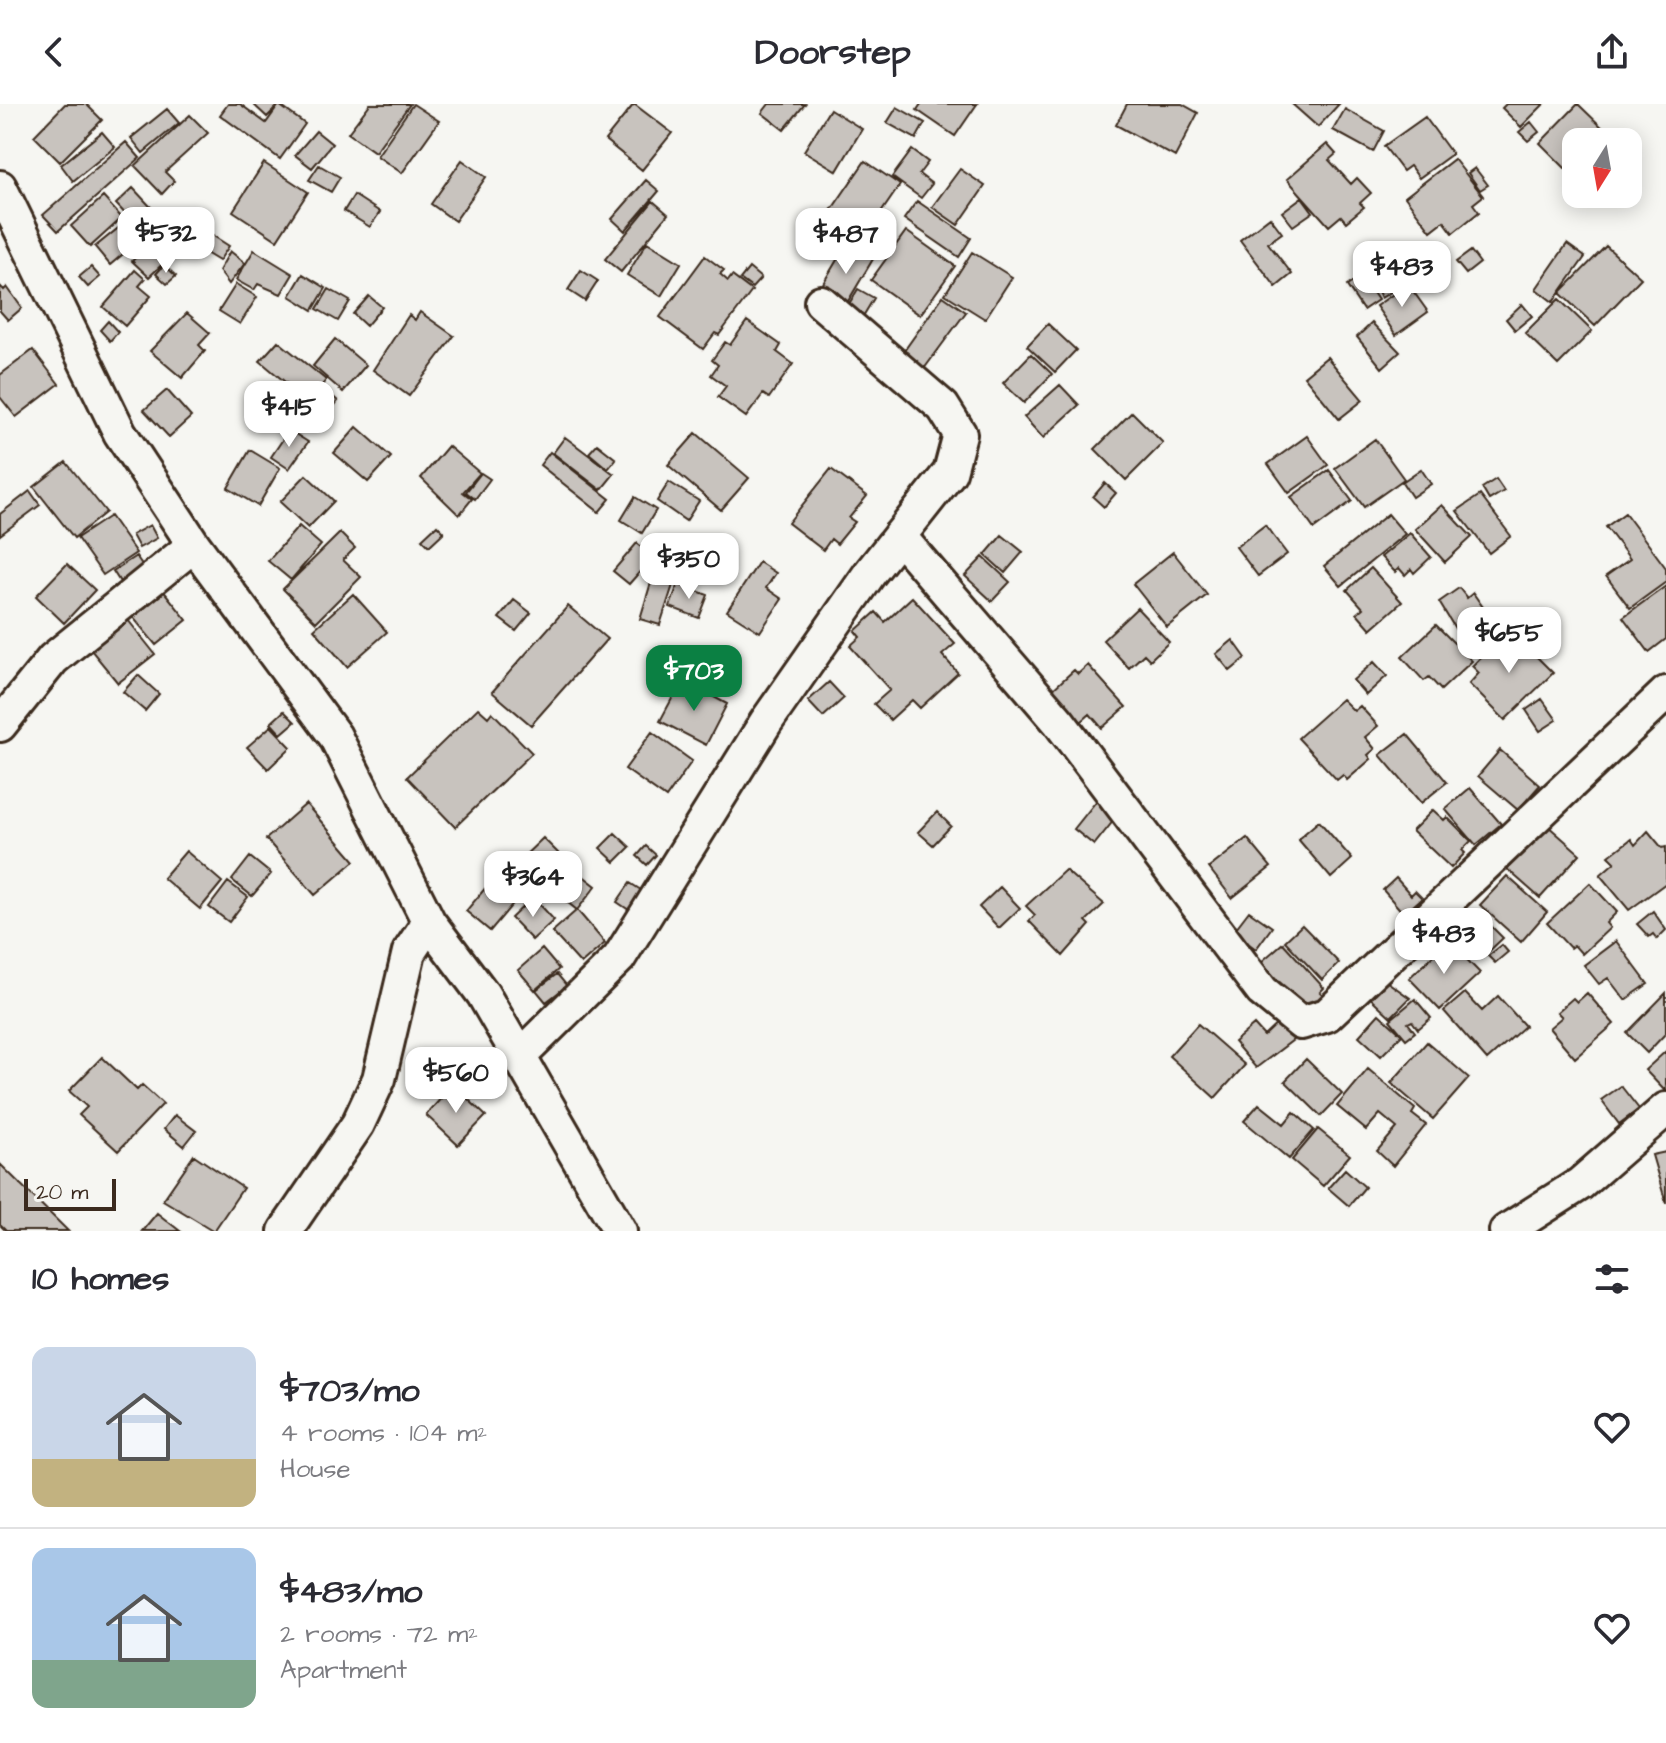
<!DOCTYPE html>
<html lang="en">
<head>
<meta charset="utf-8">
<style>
	body { margin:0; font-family:"Architects Daughter",sans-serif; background:#f2f2f3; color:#2b2b33; height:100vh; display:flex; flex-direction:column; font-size:30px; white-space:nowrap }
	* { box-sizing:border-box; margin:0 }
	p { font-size:26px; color:#7c7c81 }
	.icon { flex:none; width:44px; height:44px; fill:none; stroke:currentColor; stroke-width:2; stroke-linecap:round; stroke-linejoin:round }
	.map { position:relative; height:1127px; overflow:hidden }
	.details { display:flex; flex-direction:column; background:#fff; flex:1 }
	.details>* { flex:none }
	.needle { width:52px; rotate:191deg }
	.controls { position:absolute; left:1562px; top:24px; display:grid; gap:16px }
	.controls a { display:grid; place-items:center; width:80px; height:80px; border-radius:16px; background:#fff; box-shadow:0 4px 20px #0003; font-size:40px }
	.scale { position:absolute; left:24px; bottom:20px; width:92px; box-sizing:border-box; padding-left:8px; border:4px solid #3b2a1e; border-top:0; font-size:22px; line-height:28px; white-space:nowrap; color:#3b2a1e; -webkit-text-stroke:6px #f6f6f2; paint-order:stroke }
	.price { position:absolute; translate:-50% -68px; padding:0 18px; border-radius:16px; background:#fff; color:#222; font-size:26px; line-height:52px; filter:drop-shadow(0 2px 4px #0008) }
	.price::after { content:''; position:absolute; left:50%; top:48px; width:24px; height:18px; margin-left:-12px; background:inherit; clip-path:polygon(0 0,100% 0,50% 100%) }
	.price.current { background:#0b8043; color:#fff }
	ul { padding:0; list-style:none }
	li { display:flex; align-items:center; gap:24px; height:200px; padding:0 32px }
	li+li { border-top:2px solid #e1e1e2 }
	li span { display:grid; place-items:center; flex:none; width:224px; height:160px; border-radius:16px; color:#555 }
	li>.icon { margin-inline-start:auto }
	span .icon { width:96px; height:96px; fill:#fffc; stroke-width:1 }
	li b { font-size:34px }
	h2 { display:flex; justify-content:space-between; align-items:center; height:96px; padding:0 32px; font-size:34px }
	header { display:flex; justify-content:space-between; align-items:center; height:104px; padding:0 32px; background:#fff; font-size:36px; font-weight:700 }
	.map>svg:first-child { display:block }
</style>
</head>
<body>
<header><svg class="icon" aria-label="back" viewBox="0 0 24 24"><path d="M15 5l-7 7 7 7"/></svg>Doorstep<svg class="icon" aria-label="share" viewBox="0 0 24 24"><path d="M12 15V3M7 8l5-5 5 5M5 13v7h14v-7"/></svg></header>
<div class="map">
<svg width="1666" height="1127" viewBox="0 0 1666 1127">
	<rect width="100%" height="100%" fill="#f6f6f2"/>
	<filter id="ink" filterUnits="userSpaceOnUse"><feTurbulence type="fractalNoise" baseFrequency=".0125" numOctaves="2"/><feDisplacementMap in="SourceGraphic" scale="16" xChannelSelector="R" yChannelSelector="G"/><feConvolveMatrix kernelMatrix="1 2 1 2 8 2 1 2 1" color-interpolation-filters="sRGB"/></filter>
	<g filter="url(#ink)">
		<path fill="#c8c3be" stroke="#3b2a1e" stroke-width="2" d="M65 0H86L102 16 60 58 34 32Z
			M228 0H240L266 19 279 1 305 20 280 55 220 11Z
			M253 0H280L267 13Z
			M370 0H410L375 48 348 29Z
			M413 0 439 17 402 69 377 52Z
			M634 0 672 29 642 66 605 36Z
			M769 0H805L784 26 762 9Z
			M921 0H977L955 32 917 6Z
			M1127 0H1182L1198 9 1175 53 1116 21Z
			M1292 0H1339L1318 23Z
			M1506 0H1544L1521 23 1502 4Z
			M1578 0 1608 29 1599 38H1576V61L1569 68 1540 39Z
			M897 3 925 19 916 35 887 19Z
			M167 5 179 19 143 49 131 34Z
			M830 5 862 25 837 67 804 47Z
			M1345 5 1384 27 1373 48 1333 26Z
			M190 11 208 29 165 68 174 77 162 90 135 62Z
			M1425 13 1452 50 1419 74 1410 62 1403 67 1384 42Z
			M1531 18 1539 28 1528 37 1519 28Z
			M316 27 332 40 312 64 295 51Z
			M102 28 115 43 73 77 61 61Z
			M126 38 140 54 58 127 43 111Z
			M1327 40 1336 50 1329 56 1351 80 1357 74 1371 89 1360 99 1364 103 1346 118 1341 112 1329 122 1287 75Z
			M912 46 928 58 919 70 932 80 921 94 892 73Z
			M1454 55 1483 92 1473 100 1479 108 1453 129 1444 117 1431 127 1405 93Z
			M462 56 486 73 455 117 431 100Z
			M865 57 900 81 865 132 830 108Z
			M264 59 308 88 277 136 233 107Z
			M319 61 340 73 331 88 309 76Z
			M1475 64 1488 81 1480 86 1468 69Z
			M960 65 985 82 958 121 932 103Z
			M646 76 659 87 625 127 612 115Z
			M133 84 162 115 145 131 116 100Z
			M354 91 380 108 370 123 344 107Z
			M103 93 122 114 90 143 71 122Z
			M1302 93 1313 108 1293 122 1282 108Z
			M653 97 668 110 621 168 605 155Z
			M917 97 971 134 959 153 904 115Z
			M183 109 199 125 149 173 132 157Z
			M820 112 851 129 841 146 810 129Z
			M1270 113 1282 129 1268 139 1292 170 1276 183 1240 136Z
			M127 117 141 135 110 161 95 143Z
			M201 124 229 142 219 157 191 140Z
			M906 127 955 162 920 211 871 176Z
			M647 138 681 159 661 192 627 171Z
			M847 139 873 155 844 204 818 188Z
			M1416 140 1431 163 1381 194 1370 169Z
			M1567 140 1585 153 1553 198 1536 185Z
			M1606 142 1641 174 1595 222 1560 189Z
			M254 146 293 170 281 190 258 180 254 186 236 176Z
			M230 147 245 159 229 180 219 167Z
			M1471 147 1480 159 1466 170 1456 158Z
			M972 148 1012 173 985 215 945 190Z
			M705 152 724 166 720 170 728 177 732 172 752 187 719 231 715 229 703 245 660 213Z
			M164 161 176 172 167 180 156 170Z
			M91 163 100 173 88 183 79 173Z
			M749 164 761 174 752 184 740 175Z
			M135 166 145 175 139 182 151 192 125 222 103 203Z
			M581 166 598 177 585 197 568 186Z
			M303 170 326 184 313 206 290 192Z
			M1362 172 1378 196 1363 206 1347 182Z
			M236 180 257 193 240 220 219 207Z
			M1408 180 1428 208 1396 231 1376 202Z
			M0 182 4 186 7 183 22 204 8 216 0 207Z
			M329 185 350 197 338 217 317 205Z
			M858 185 874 194 859 219 843 210Z
			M369 192 382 203 366 222 353 210Z
			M943 192 966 208 921 269 899 254Z
			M1559 195 1592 227 1558 261 1525 229Z
			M1522 200 1532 212 1515 226 1506 215Z
			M420 208 454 232 409 292 373 266 409 211 415 216Z
			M187 209 210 229 199 241 205 247 182 274 150 247Z
			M108 217 118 228 110 237 100 226Z
			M747 217 781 241 777 248 793 260 769 294 763 290 746 313 718 293 726 282 711 271 718 261 712 256 725 238 730 241Z
			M1372 219 1400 248 1382 264 1357 233Z
			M1048 220 1076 246 1055 268 1027 242Z
			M335 235 366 261 343 288 313 262Z
			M278 237 326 276 309 298 260 257Z
			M33 246 59 280 16 313 0 293V271Z
			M1031 250 1052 270 1024 299 1003 279Z
			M1327 253 1363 296 1339 315 1304 272Z
			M1060 281 1079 301 1043 334 1024 313Z
			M323 284 338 297 317 323 301 311Z
			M167 286 191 313 169 333 144 306Z
			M1132 308 1163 339 1126 376 1095 345Z
			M357 323 391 353 368 378 334 349Z
			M289 326 308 338 289 365 271 353Z
			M696 329 749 374 721 406 668 361Z
			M1307 332 1328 361 1289 389 1268 360Z
			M565 333 614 370 601 386 553 349Z
			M1375 335 1404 375 1364 403 1335 364Z
			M597 340 616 355 608 365 589 349Z
			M448 342 480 369 463 388 472 395 459 411 421 374Z
			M250 346 280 364 258 402 228 384Z
			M550 348 610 395 599 408 540 361Z
			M66 358 106 408 74 434 34 383Z
			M831 365 867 392 849 414 855 418 837 440 831 435 823 446 788 419Z
			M1421 365 1431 380 1412 393 1402 378Z
			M1329 366 1352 397 1314 425 1291 393Z
			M481 369 490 375 475 395 466 388Z
			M306 371 334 397 308 424 280 398Z
			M1496 375 1504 387 1489 396 1482 384Z
			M669 378 699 397 686 417 657 397Z
			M1105 379 1116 389 1104 403 1093 393Z
			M30 387 40 401 0 431V410Z
			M1480 391 1511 432 1489 449 1457 407Z
			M635 393 656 406 642 429 621 416Z
			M1442 401 1472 433 1445 458 1415 425Z
			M1625 409 1666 464V478L1630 504 1606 472 1630 455 1606 423Z
			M1388 410 1405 430 1341 482 1324 462Z
			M110 412 136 449 103 471 77 434Z
			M150 421 157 434 139 444 132 431Z
			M437 421 444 428 429 442 422 435Z
			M1265 421 1287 450 1258 472 1236 443Z
			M299 422 321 441 291 476 268 457Z
			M340 429 355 444 343 456 361 473 316 518 283 485Z
			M1410 429 1431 453 1414 469 1411 465 1405 471 1399 464 1395 468 1381 453Z
			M1002 431 1023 448 1005 469 985 451Z
			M637 439 653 453 629 480 613 467Z
			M1173 448 1207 491 1167 523 1133 480Z
			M136 452 143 462 120 478 113 467Z
			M983 453 1010 478 992 497 965 472Z
			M759 458 776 469 766 484 782 495 760 528 727 507Z
			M67 460 95 486 64 519 36 492Z
			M1371 464 1402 498 1371 525 1357 509 1363 504 1347 486Z
			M652 475 673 481 660 521 640 515Z
			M678 480 708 491 699 514 670 503Z
			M1666 482V535L1649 548 1623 513Z
			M1459 484 1467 494 1473 489 1497 523 1467 544 1439 498Z
			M162 485 187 516 156 541 131 511Z
			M353 490 387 528 347 563 314 525Z
			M912 493 955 540 942 551 958 569 920 604 912 596 890 616 874 600 890 586 850 542 860 533 855 527 876 508 885 518Z
			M514 496 531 509 516 527 499 514Z
			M568 502 607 535 531 621 492 588Z
			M1137 504 1169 538 1150 556 1144 550 1129 564 1103 536Z
			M128 516 155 550 118 579 91 546Z
			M1436 521 1472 557 1441 586 1429 573 1424 577 1402 553Z
			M1509 525 1553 569 1505 616 1469 580 1479 569 1472 562Z
			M1233 536 1246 554 1230 567 1216 550Z
			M1374 558 1387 572 1366 591 1353 576Z
			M1088 561 1126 603 1102 624 1090 610 1081 618 1052 586 1074 566 1078 570Z
			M138 571 159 590 145 607 123 588Z
			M682 576 727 600 706 641 660 617Z
			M829 578 844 594 823 613 808 597Z
			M1342 595 1354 607 1360 602 1378 622 1365 633 1375 645 1368 651 1371 655 1347 676 1343 671 1337 676 1298 634Z
			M1542 595 1557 616 1540 627 1526 606Z
			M478 604 488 613 492 608 532 649 455 723 407 673Z
			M284 607 295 618 281 630 271 619Z
			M271 622 291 643 268 665 247 643Z
			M652 628 692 657 666 694 625 665Z
			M1407 630 1447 678 1421 699 1380 651Z
			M1500 646 1540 681 1518 706 1478 672Z
			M1470 684 1501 720 1476 741 1445 705Z
			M1098 695 1118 711 1094 741 1074 725Z
			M306 700 355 757 315 791 266 735Z
			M1433 706 1444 716 1447 713 1471 737 1462 746 1465 749 1451 764 1412 727Z
			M937 708 951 722 933 741 918 728Z
			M1319 717 1352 755 1331 774 1298 735Z
			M1547 721 1580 750 1540 794 1507 765Z
			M1648 727 1662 744 1666 743V779L1629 806 1600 771 1615 758 1609 752 1631 735 1635 741Z
			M615 729 630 743 615 758 600 744Z
			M543 734 563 754 539 777 520 756Z
			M1247 734 1271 763 1232 794 1209 764Z
			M646 742 656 751 647 761 637 752Z
			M186 747 222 778 200 805 163 774Z
			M250 753 271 770 252 792 232 776Z
			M503 763 527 783 490 827 466 807Z
			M1065 766 1104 800 1086 817 1090 821 1063 852 1029 817 1035 811 1026 802Z
			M582 771 596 782 577 806 562 794Z
			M1507 772 1547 808 1521 838 1480 801Z
			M1396 774 1411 791 1415 787 1422 794 1404 810 1383 786Z
			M228 778 248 793 229 818 209 803Z
			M630 779 644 788 632 808 617 798Z
			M1590 779 1617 808 1606 819 1610 824 1582 850 1574 841 1570 844 1547 819Z
			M1000 783 1020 804 999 824 979 803Z
			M533 793 554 816 532 836 511 814Z
			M577 806 605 839 581 860 552 828Z
			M1249 807 1272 823 1256 845 1233 828Z
			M1653 807 1666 826 1657 835 1653 830 1649 833 1637 820Z
			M1478 809 1503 834 1484 852 1459 828Z
			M1302 821 1339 859 1322 876 1285 837Z
			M1449 837 1480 869 1440 906 1409 874Z
			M1616 837 1648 880 1625 896 1608 874 1599 880 1584 861Z
			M1283 839 1324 884 1320 888 1326 894 1308 910 1261 858Z
			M1502 841 1508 848 1495 859 1488 852Z
			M542 845 559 865 535 886 518 866Z
			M557 870 567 882 546 898 536 886Z
			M1379 872 1410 894 1391 913 1364 888Z
			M1465 889 1482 907 1498 892 1525 922 1487 956 1444 907Z
			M1587 889 1614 920 1575 954 1549 924 1562 913 1557 908 1573 894 1577 898Z
			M1666 889V929L1647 949 1627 929Z
			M1415 895 1431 914 1418 925 1412 917 1408 919 1415 928 1406 935 1390 916Z
			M1379 910 1402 931 1381 952 1359 932Z
			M1282 915 1297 933 1256 964 1234 938 1254 921 1264 932Z
			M1198 920 1245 961 1215 994 1169 952Z
			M1427 938 1469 974 1433 1015 1391 979Z
			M1666 947V986L1665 987 1645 966Z
			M102 953 137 986 142 981 163 1000 118 1047 79 1011 87 1003 69 987Z
			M1306 955 1342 990 1321 1012 1285 977Z
			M1368 965 1415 1005 1412 1010 1426 1021 1393 1062 1377 1047 1397 1024 1380 1010 1366 1026 1337 1002Z
			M453 981 486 1012 458 1041 426 1011Z
			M1621 982 1639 1005 1619 1020 1601 996Z
			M1259 1000 1284 1020 1294 1008 1314 1026 1289 1055 1244 1017Z
			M175 1011 196 1027 184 1042 164 1025Z
			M1318 1025 1350 1051 1323 1082 1292 1056Z
			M1666 1048V1099L1652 1051Z
			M194 1051 243 1084 214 1127 163 1096Z
			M0 1060 68 1127H6L0 1121Z
			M1345 1065 1365 1083 1349 1102 1328 1084Z
			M157 1109 180 1127H142Z"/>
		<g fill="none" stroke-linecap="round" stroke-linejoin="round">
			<defs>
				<path id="minor" d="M0 83 120 329 194 441 335 632 429 818 483 890 620 1127
					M899 432 1059 618 1262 887 1301 919 1327 911 1666 589
					M0 621 53 555 194 441
					M519 953 619 854 766 618 870 469 950 368 960 330 943 303 821 198
					M285 1127 358 1020 379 975 409 848 429 818
					M1506 1127 1580 1080 1666 1005"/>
			</defs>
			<use href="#minor" stroke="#3b2a1e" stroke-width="38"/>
			<use href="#minor" stroke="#f6f6f2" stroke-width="32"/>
		</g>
	</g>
</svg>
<div class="controls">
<a><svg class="needle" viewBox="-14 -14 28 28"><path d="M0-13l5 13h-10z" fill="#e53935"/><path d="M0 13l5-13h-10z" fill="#7c7c81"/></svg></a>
</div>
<div class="scale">20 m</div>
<b class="price" style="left:166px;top:171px">$532</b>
<b class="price" style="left:846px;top:172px">$487</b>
<b class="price" style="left:1402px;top:205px">$483</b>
<b class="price" style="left:289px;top:345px">$415</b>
<b class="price" style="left:689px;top:497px">$350</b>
<b class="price" style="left:1509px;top:571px">$655</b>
<b class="price current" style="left:694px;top:609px">$703</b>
<b class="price" style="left:533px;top:815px">$364</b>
<b class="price" style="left:1444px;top:872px">$483</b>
<b class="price" style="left:456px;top:1011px">$560</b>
</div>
<section class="details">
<h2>10 homes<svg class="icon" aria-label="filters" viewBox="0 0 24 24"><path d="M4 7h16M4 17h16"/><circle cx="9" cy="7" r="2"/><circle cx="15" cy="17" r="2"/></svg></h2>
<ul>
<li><span style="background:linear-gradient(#c9d6e8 70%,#c2b280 0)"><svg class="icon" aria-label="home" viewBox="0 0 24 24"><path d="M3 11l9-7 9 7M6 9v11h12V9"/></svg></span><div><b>$703/mo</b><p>4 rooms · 104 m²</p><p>House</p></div><svg class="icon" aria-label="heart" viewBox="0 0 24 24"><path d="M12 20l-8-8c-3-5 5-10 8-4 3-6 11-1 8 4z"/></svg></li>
<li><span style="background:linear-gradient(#a9c7e8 70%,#7fa58c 0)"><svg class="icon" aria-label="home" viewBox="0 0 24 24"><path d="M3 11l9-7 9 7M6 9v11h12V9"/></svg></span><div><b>$483/mo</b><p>2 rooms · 72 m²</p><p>Apartment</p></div><svg class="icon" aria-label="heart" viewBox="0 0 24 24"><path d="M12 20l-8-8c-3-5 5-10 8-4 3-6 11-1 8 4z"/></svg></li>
</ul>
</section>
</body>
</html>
